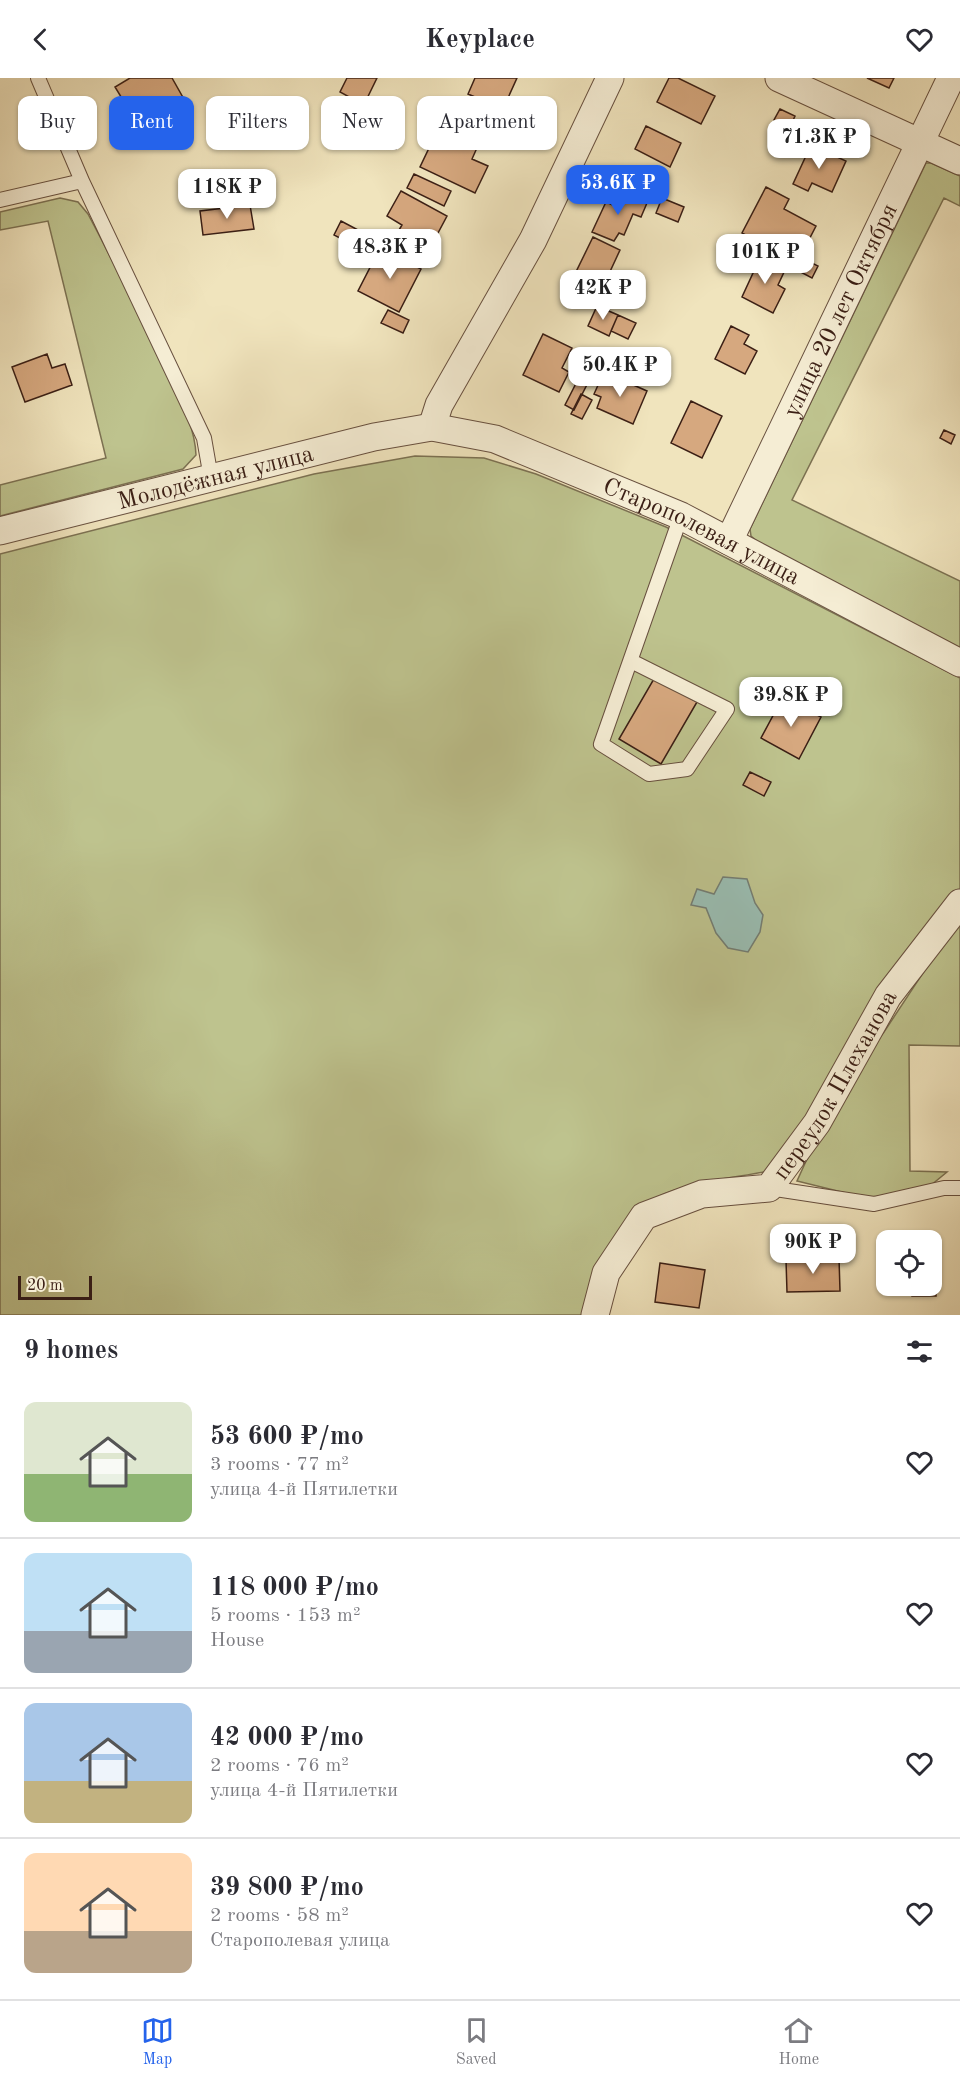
<!DOCTYPE html>
<html lang="en">
<head>
<meta charset="utf-8">
<style>
	body { margin:0; font-family:"Old Standard TT",serif; background:#f2f2f3; color:#2b2b33; height:100vh; display:flex; flex-direction:column; font-size:22px; white-space:nowrap }
	* { box-sizing:border-box; margin:0 }
	p { font-size:20px; color:#7c7c81 }
	.icon { flex:none; width:33px; height:33px; fill:none; stroke:currentColor; stroke-width:2; stroke-linecap:round; stroke-linejoin:round }
	.map { position:relative; height:1237px; overflow:hidden }
	.sheet { display:flex; flex-direction:column; background:#fff; flex:1 }
	.sheet>* { flex:none }
	.top-card { position:absolute; left:18px; top:18px; width:600px; height:54px; display:flex; gap:12px }
	.controls { position:absolute; left:876px; top:1152px; display:grid; gap:12px }
	.controls a { display:grid; place-items:center; width:66px; height:66px; border-radius:12px; background:#fff; box-shadow:0 2px 4px #0004; font-size:30px }
	.scale { position:absolute; left:18px; bottom:15px; width:74px; box-sizing:border-box; padding-left:6px; border:3px solid #3b1f15; border-top:0; font-size:16px; line-height:21px; white-space:nowrap; color:#3b1f15; -webkit-text-stroke:4px #f5edd4; paint-order:stroke }
	.price { position:absolute; translate:-50% -51px; padding:0 14px; border-radius:12px; background:#fff; color:#222; font-size:20px; line-height:39px; filter:drop-shadow(0 2px 3px #0008) }
	.price::after { content:''; position:absolute; left:50%; top:36px; width:18px; height:14px; margin-left:-9px; background:inherit; clip-path:polygon(0 0,100% 0,50% 100%) }
	.price.active { background:#2563eb; color:#fff }
	ul { padding:0; list-style:none }
	li { display:flex; align-items:center; gap:18px; height:150px; padding:0 24px }
	li+li { border-top:2px solid #e1e1e2 }
	li span { display:grid; place-items:center; flex:none; width:168px; height:120px; border-radius:12px; color:#555 }
	li>.icon { margin-inline-start:auto }
	span .icon { width:72px; height:72px; fill:#fffc; stroke-width:1 }
	li b { font-size:26px }
	h2 { display:flex; justify-content:space-between; align-items:center; height:72px; padding:0 24px; font-size:26px }
	.pill { padding:0 21px; border-radius:12px; background:#fff; box-shadow:0 2px 4px #0004; font-size:21px; line-height:54px }
	.pill.active { background:#2563eb; color:#fff }
	header { display:flex; justify-content:space-between; align-items:center; height:78px; padding:0 24px; background:#fff; font-size:27px; font-weight:700 }
	.dock { display:flex; justify-content:space-around; align-items:center; height:84px; border-top:2px solid #e1e1e2; background:#fff; font-size:16px; color:#7c7c81 }
	.dock a { display:grid; justify-items:center; gap:3px }
	.dock .active { color:#2563eb }
	.map>svg:first-child { display:block }
</style>
</head>
<body>
<header><svg class="icon" aria-label="back" viewBox="0 0 24 24"><path d="M15 5l-7 7 7 7"/></svg>Keyplace<svg class="icon" aria-label="heart" viewBox="0 0 24 24"><path d="M12 20l-8-8c-3-5 5-10 8-4 3-6 11-1 8 4z"/></svg></header>
<div class="map">
<svg width="960" height="1237" viewBox="0 0 960 1237">
	<rect width="100%" height="100%" fill="#f0e4bd"/>
	<filter id="stains"><feTurbulence type="fractalNoise" baseFrequency=".00333" numOctaves="4"/><feColorMatrix values="0 0 0 0 .2 0 0 0 0 .09 0 0 0 0 .02 0 0 0 .5 -.17"/></filter>
	<radialGradient id="worn" r=".72"><stop offset=".6" stop-color="#630" stop-opacity="0"/><stop offset="1" stop-color="#630" stop-opacity=".3"/></radialGradient>
	<path fill="#bec38e" stroke="#7c7152" stroke-width="1.5" d="M926 85H931L960 98V128L944 120 792 422 960 503V570L759 465 751 458 750 451Z
		M60 120 78 124 88 136C115 187 141 239 166 291 178 318 195 347 196 377L183 391 0 438V407L106 380 48 143 0 152V134Z
		M415 378 484 380 536 396 666 449 960 600V821L769 1093C727 1102 649 1105 626 1146 611 1173 602 1208 591 1237H0V476L314 396Z
		M960 839V968L909 967 910 1093 947 1094 925 1112 870 1121 797 1103 837 1015 884 954Z"/>
	<path fill="#9abeb3" stroke="#747e74" stroke-width="1.5" d="M723 799 747 801 755 825 763 837 760 854 748 874 728 870 716 855 706 830 691 827 697 811 714 816Z"/>
	<path fill="#d6a87f" stroke="#3b1f15" stroke-width="1.5" d="M130 0H172L185 23 172 31 176 39 158 50 154 42 140 50 115 9Z
		M347 0H377L356 43 345 37 353 21 340 14Z
		M475 0H517L503 31 468 16Z
		M669 0H678L715 18 701 46 657 24Z
		M867 0H894L889 10Z
		M441 22 488 45 472 81 488 88 475 115 420 89 440 47 431 43Z
		M267 31 284 37 274 67 257 62Z
		M780 31 795 38 790 49 774 42Z
		M646 48 681 65 670 89 635 71Z
		M378 52 400 63 396 71 374 61Z
		M811 67 846 83 832 114 812 105 808 113 793 106Z
		M414 96 451 113 444 128 407 110Z
		M766 109 789 121 784 131 816 148 800 179 818 188 812 200 768 177 771 171 742 155Z
		M401 113 447 138 430 170 399 152 402 147 387 138Z
		M621 114 647 125 641 139 633 136 624 157 619 155 614 163 592 154 606 124 615 128Z
		M662 120 684 129 678 144 656 135Z
		M250 127 254 151 203 157 200 133Z
		M341 143 362 154 355 168 334 157Z
		M593 159 620 172 601 213 573 200Z
		M380 170 421 191 399 234 358 213Z
		M756 178 785 192 778 207 785 211 773 235 742 219 753 195 749 193Z
		M597 228 618 237 609 258 588 248Z
		M388 232 409 242 403 255 381 245Z
		M618 237 636 245 628 261 611 253Z
		M731 248 749 257 744 266 757 273 745 296 715 281Z
		M543 256 572 270 562 290 569 294 559 314 523 297Z
		M47 276 52 290 65 286 72 307 25 324 12 289Z
		M588 282 597 287 574 332 565 327Z
		M604 294 647 313 633 346 597 330 601 319 594 316Z
		M581 316 592 322 582 341 571 336Z
		M691 323 722 338 702 380 671 365Z
		M944 352 955 357 951 366 940 360Z
		M655 599 697 624 661 686 619 661Z
		M783 619 821 639 799 681 761 660Z
		M750 694 771 704 764 718 743 707Z
		M839 1180 840 1213 787 1214 786 1182Z
		M932 1182H936V1218H912V1208H932Z
		M660 1185 705 1192 699 1230 655 1224Z"/>
	<g fill="none" stroke-linecap="round" stroke-linejoin="round">
		<defs>
			<path id="service" d="M38 0 82 103
				M0 122 82 103 204 360 211 400
				M631 583 727 631 687 691 649 696 601 666 681 438
				M769 1110 874 1126 944 1110H960"/>
			<g id="minor">
				<path d="M779 0 960 83"/>
				<path d="M432 349 439 327 533 162 610 0"/>
				<path id="s1" d="M0 453 374 359 432 349 495 361 681 438 960 585"/>
				<path id="s2" d="M729 463 951 0"/>
				<path id="s3" d="M595 1237 606 1195 644 1138 702 1116 769 1110 817 1045 888 918 960 825"/>
			</g>
		</defs>
		<use href="#service" stroke="#68503f" stroke-width="16"/>
		<use href="#minor" stroke="#68503f" stroke-width="29"/>
		<use href="#service" stroke="#f5edd4" stroke-width="14"/>
		<use href="#minor" stroke="#f5edd4" stroke-width="27"/>
	</g>
	<g text-anchor="middle" stroke-width="5" stroke-linejoin="round" paint-order="stroke">
		<g font-size="24" fill="#3b1f15" stroke="#f5edd4">
			<text dy="8" stroke="none"><textPath href="#s2" startOffset="256">улица 20 лет Октября</textPath></text>
			<text dy="8" stroke="none"><textPath href="#s1" startOffset="222">Молодёжная улица</textPath></text>
			<text dy="8" stroke="none"><textPath href="#s1" startOffset="735">Старополевая улица</textPath></text>
			<text dy="8" stroke="none"><textPath href="#s3" startOffset="364">переулок Плеханова</textPath></text>
		</g>
	</g>
	<rect width="100%" height="100%" filter="url(#stains)"/>
	<rect width="100%" height="100%" fill="url(#worn)"/>
</svg>
<div class="controls">
<a><svg class="icon" aria-label="locate" viewBox="0 0 24 24"><circle cx="12" cy="12" r="6"/><path d="M12 2v4M12 18v4M2 12h4M18 12h4"/></svg></a>
</div>
<div class="scale">20 m</div>
<b class="price" style="left:819px;top:92px">71.3K ₽</b>
<b class="price active" style="left:618px;top:138px">53.6K ₽</b>
<b class="price" style="left:227px;top:142px">118K ₽</b>
<b class="price" style="left:390px;top:202px">48.3K ₽</b>
<b class="price" style="left:765px;top:207px">101K ₽</b>
<b class="price" style="left:603px;top:243px">42K ₽</b>
<b class="price" style="left:620px;top:320px">50.4K ₽</b>
<b class="price" style="left:791px;top:650px">39.8K ₽</b>
<b class="price" style="left:813px;top:1197px">90K ₽</b>
<div class="top-card">
<a class="pill">Buy</a>
<a class="pill active">Rent</a>
<a class="pill">Filters</a>
<a class="pill">New</a>
<a class="pill">Apartment</a>
</div>
</div>
<section class="sheet">
<h2>9 homes<svg class="icon" aria-label="filters" viewBox="0 0 24 24"><path d="M4 7h16M4 17h16"/><circle cx="9" cy="7" r="2"/><circle cx="15" cy="17" r="2"/></svg></h2>
<ul>
<li><span style="background:linear-gradient(#dfe7d0 60%,#8fb573 0)"><svg class="icon" aria-label="home" viewBox="0 0 24 24"><path d="M3 11l9-7 9 7M6 9v11h12V9"/></svg></span><div><b>53 600 ₽/mo</b><p>3 rooms · 77 m²</p><p>улица 4-й Пятилетки</p></div><svg class="icon" aria-label="heart" viewBox="0 0 24 24"><path d="M12 20l-8-8c-3-5 5-10 8-4 3-6 11-1 8 4z"/></svg></li>
<li><span style="background:linear-gradient(#bfe0f5 65%,#9aa5b1 0)"><svg class="icon" aria-label="home" viewBox="0 0 24 24"><path d="M3 11l9-7 9 7M6 9v11h12V9"/></svg></span><div><b>118 000 ₽/mo</b><p>5 rooms · 153 m²</p><p>House</p></div><svg class="icon" aria-label="heart" viewBox="0 0 24 24"><path d="M12 20l-8-8c-3-5 5-10 8-4 3-6 11-1 8 4z"/></svg></li>
<li><span style="background:linear-gradient(#a9c7e8 65%,#c2b280 0)"><svg class="icon" aria-label="home" viewBox="0 0 24 24"><path d="M3 11l9-7 9 7M6 9v11h12V9"/></svg></span><div><b>42 000 ₽/mo</b><p>2 rooms · 76 m²</p><p>улица 4-й Пятилетки</p></div><svg class="icon" aria-label="heart" viewBox="0 0 24 24"><path d="M12 20l-8-8c-3-5 5-10 8-4 3-6 11-1 8 4z"/></svg></li>
<li><span style="background:linear-gradient(#ffd9b3 65%,#b9a48a 0)"><svg class="icon" aria-label="home" viewBox="0 0 24 24"><path d="M3 11l9-7 9 7M6 9v11h12V9"/></svg></span><div><b>39 800 ₽/mo</b><p>2 rooms · 58 m²</p><p>Старополевая улица</p></div><svg class="icon" aria-label="heart" viewBox="0 0 24 24"><path d="M12 20l-8-8c-3-5 5-10 8-4 3-6 11-1 8 4z"/></svg></li>
</ul>
</section>
<nav class="dock">
<a class="active"><svg class="icon" aria-label="map" viewBox="0 0 24 24"><path d="M3 6l6-2 6 2 6-2v14l-6 2-6-2-6 2zM9 4v14M15 6v14"/></svg>Map</a>
<a><svg class="icon" aria-label="saved" viewBox="0 0 24 24"><path d="M7 4h10v16l-5-4-5 4z"/></svg>Saved</a>
<a><svg class="icon" aria-label="home" viewBox="0 0 24 24"><path d="M3 11l9-7 9 7M6 9v11h12V9"/></svg>Home</a>
</nav>
</body>
</html>
